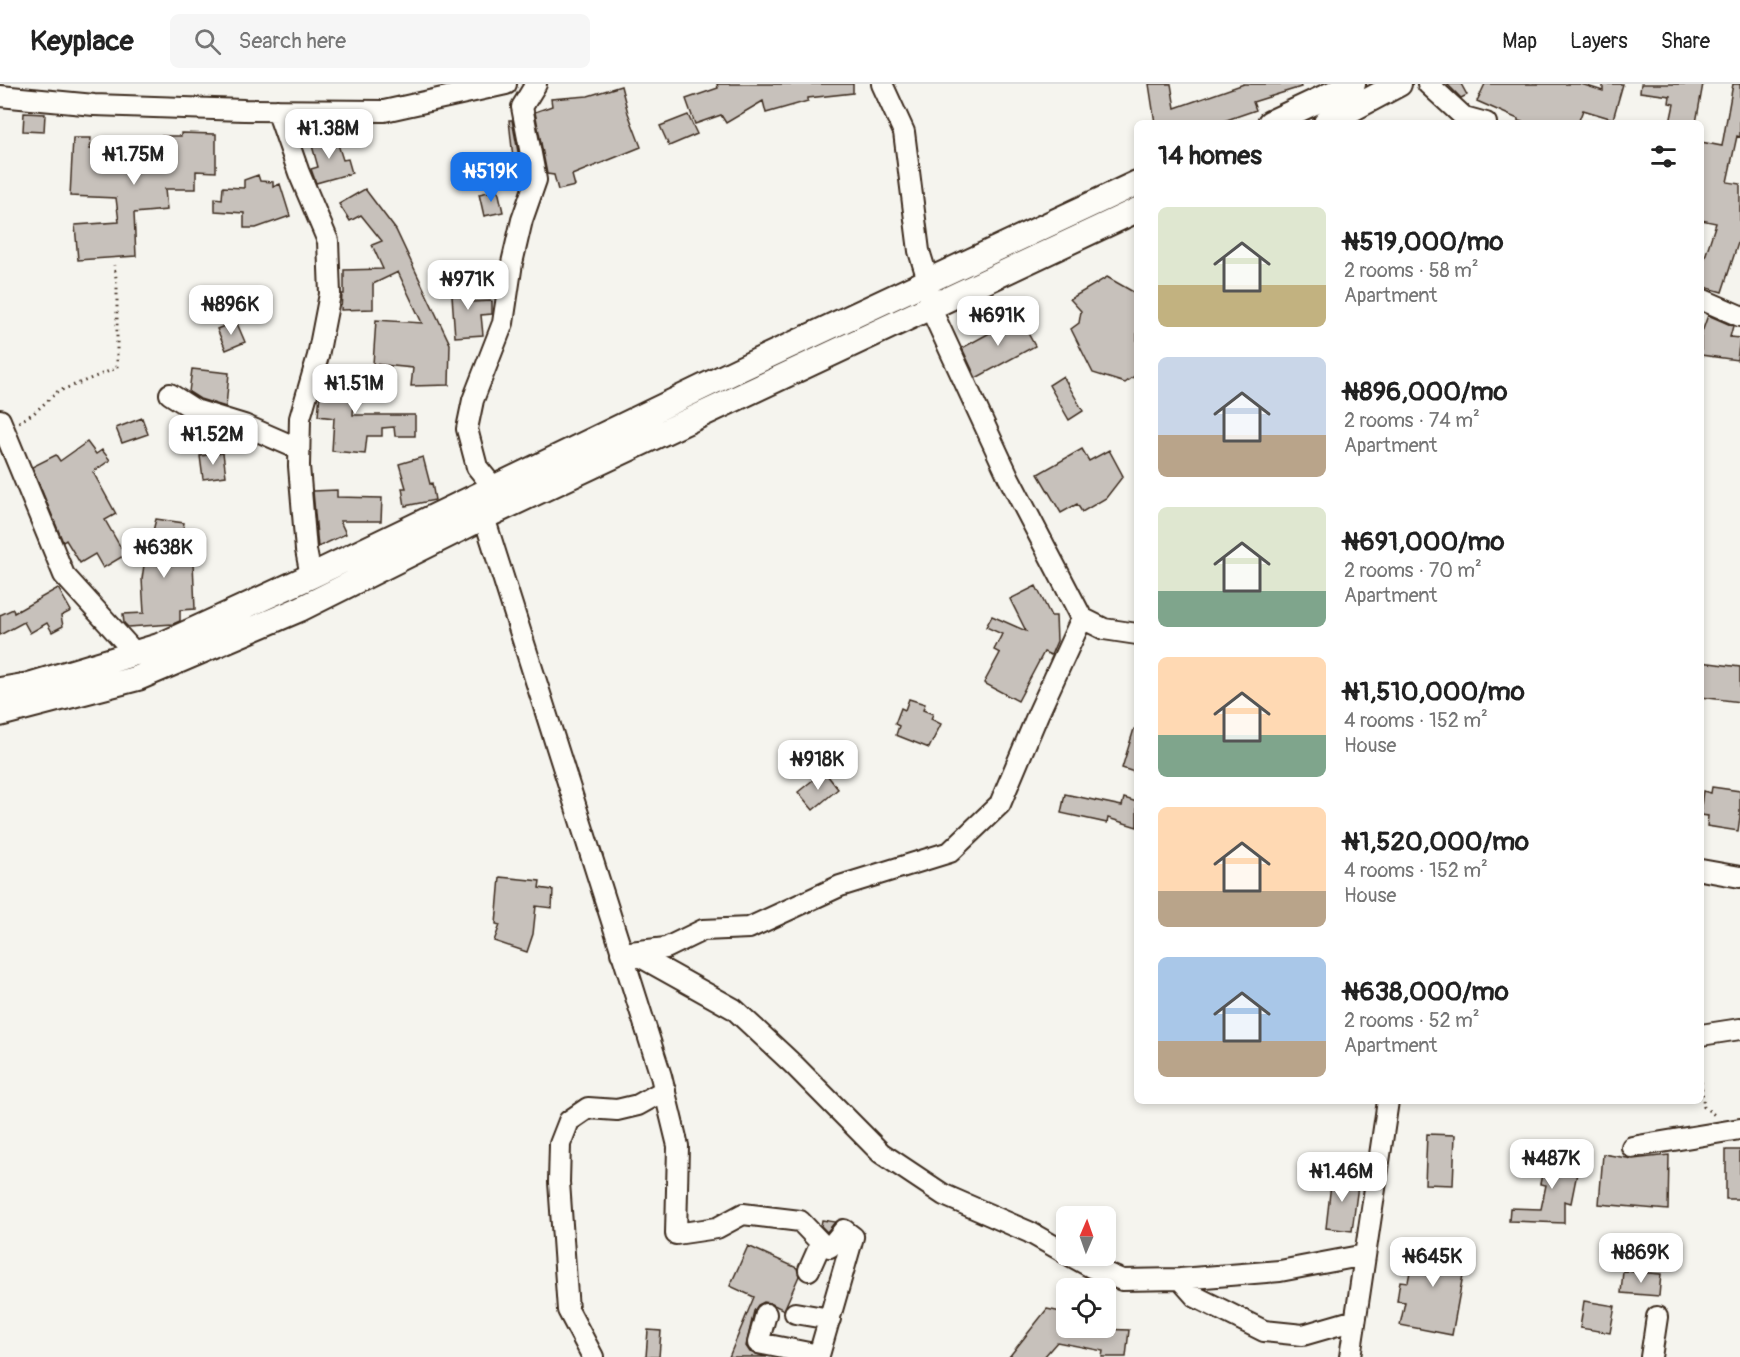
<!DOCTYPE html>
<html lang="en">
<head>
<meta charset="utf-8">
<style>
	body { margin:0; font-family:Pangolin,sans-serif; background:#f6f6f6; color:#222; height:100vh; display:flex; flex-direction:column; font-size:22px; white-space:nowrap }
	* { box-sizing:border-box; margin:0 }
	p { font-size:20px; color:#767676 }
	.icon { flex:none; width:33px; height:33px; fill:none; stroke:currentColor; stroke-width:2; stroke-linecap:round; stroke-linejoin:round }
	.map { position:relative; flex:1; overflow:hidden }
	.details { position:absolute; left:1134px; top:36px; width:570px; height:984px; display:flex; flex-direction:column; background:#fff; border-radius:9px; box-shadow:0 3px 9px #0003 }
	.details>* { flex:none }
	.needle { width:39px; rotate:2deg }
	.controls { position:absolute; left:1056px; top:1122px; display:grid; gap:12px }
	.controls a { display:grid; place-items:center; width:60px; height:60px; border-radius:9px; background:#fff; box-shadow:0 3px 9px #0003; font-size:30px }
	.price { position:absolute; translate:-50% -51px; padding:0 14px; border-radius:12px; background:#fff; color:#222; font-size:20px; line-height:39px; filter:drop-shadow(0 2px 3px #0008) }
	.price::after { content:''; position:absolute; left:50%; top:36px; width:18px; height:14px; margin-left:-9px; background:inherit; clip-path:polygon(0 0,100% 0,50% 100%) }
	.price.current { background:#1a73e8; color:#fff }
	ul { padding:0; list-style:none }
	li { display:flex; align-items:center; gap:18px; height:150px; padding:0 24px }
	li span { display:grid; place-items:center; flex:none; width:168px; height:120px; border-radius:9px; color:#555 }
	li>.icon { margin-inline-start:auto }
	span .icon { width:72px; height:72px; fill:#fffc; stroke-width:1 }
	li b { font-size:26px }
	h2 { display:flex; justify-content:space-between; align-items:center; height:72px; padding:0 24px; font-size:26px }
	header { display:flex; align-items:center; gap:36px; box-sizing:border-box; height:84px; padding:0 30px; background:#fff; border-bottom:2px solid #e0e0e0 }
	header strong { font-size:28px }
	nav { display:flex; gap:33px; margin-inline-start:auto; font-size:21px }
	.search { width:420px; height:54px; background:#f6f6f6; display:flex; align-items:center; gap:15px; box-sizing:border-box; padding:0 21px; border-radius:9px; color:#767676; font-size:22px }
	.map>svg:first-child { display:block }
</style>
</head>
<body>
<header>
<strong>Keyplace</strong>
<div class="search"><svg class="icon" aria-label="search" viewBox="0 0 24 24"><circle cx="10" cy="10" r="6"/><path d="M15 15l6 6"/></svg>Search here</div>
<nav><a>Map</a><a>Layers</a><a>Share</a></nav>
</header>
<div class="map">
<svg width="1740" height="1273" viewBox="0 0 1740 1273">
	<rect width="100%" height="100%" fill="#f5f4ee"/>
	<filter id="ink" filterUnits="userSpaceOnUse"><feTurbulence type="fractalNoise" baseFrequency=".0167" numOctaves="2"/><feDisplacementMap in="SourceGraphic" scale="12" xChannelSelector="R" yChannelSelector="G"/><feConvolveMatrix kernelMatrix="1 2 1 2 8 2 1 2 1" color-interpolation-filters="sRGB"/></filter>
	<g filter="url(#ink)">
		<path fill="#c7c1bb" stroke="#3b2a1e" stroke-width="1.5" d="M717 0H853V9L808 14V17L766 29 763 17 726 39 721 31 695 40 686 15 718 4Z
			M1149 0H1171L1175 24 1244 0H1300L1301 3 1253 18 1256 26 1218 39H1155Z
			M1447 0H1461L1467 11 1461 14Z
			M1485 0H1581L1603 7V0H1623L1613 35 1583 26 1578 39H1528L1518 37V35L1477 17Z
			M1641 0H1703L1696 39H1670L1674 20 1669 19 1670 12 1640 8Z
			M1733 0H1740V53L1737 52 1727 98 1740 100V153L1722 208 1701 202V185L1716 139 1701 136V58L1722 62Z
			M621 2 628 29 641 63 572 91 575 102 558 106 554 91 547 90 535 28 552 22 551 15 588 12Z
			M24 29 45 30 44 48 23 47Z
			M688 31 697 50 669 62 660 42Z
			M509 36H512L523 94 489 100 485 80 513 74Z
			M181 49 216 50V88L196 87V105H165L167 126 134 129 136 172 78 176 75 141 119 138 116 114 70 112 73 54H91L90 65 102 66V70L132 68V75L157 72V52H181Z
			M335 51 343 76 348 75 352 89 316 99 311 85 318 83 311 58Z
			M258 91 260 97 273 98V103L280 100 290 132 256 144H244V129L215 127V114L222 115 223 103 244 104V96Z
			M365 105 396 146 450 260 449 301 411 302 413 284 373 280 376 236 422 239 398 188 373 200V225L341 226 342 210H344V186L383 185 372 161 382 157 361 131 350 137 339 120Z
			M498 106 503 128 484 132 479 110Z
			M1107 193 1137 210V290L1125 299 1093 289 1071 245 1079 239 1081 227 1070 215Z
			M469 197 470 218 492 217V230L481 231 483 251 455 253 451 198Z
			M1708 231 1733 242 1730 253 1740 254 1737 276 1701 271V251Z
			M1019 233 1035 262 976 294 962 264Z
			M236 237 245 258 226 266 217 245Z
			M192 285 229 289 226 323 200 315 189 308Z
			M326 286 356 288 353 331H415V352H395L394 343 382 344V352H367L365 370 332 367 334 334 318 332 320 309Z
			M1063 292 1083 327 1069 336 1049 301Z
			M142 334 148 350 122 359 116 344Z
			M87 358 96 370 102 366 110 376 93 388 116 430 105 436 125 471 103 484 95 470 80 479 66 456 63 458 32 383 56 371 60 377Z
			M1082 365 1089 377 1109 366 1123 392 1106 414 1082 428 1077 420 1061 429 1038 390Z
			M223 369 226 392 203 395 200 372Z
			M423 373 430 400 432 399 435 416 405 422 402 404H406L399 380Z
			M337 406V413L382 414 381 437H340L346 450 318 463 313 407Z
			M156 435 184 439 177 480 193 479 195 525 180 526V537L173 540 128 543 124 539 123 530 144 529 142 495 149 446 153 447Z
			M1036 502 1051 532H1056L1057 557 1051 571 1044 568 1018 617 984 599 1000 569 994 566 1002 550 986 543 992 532 1026 547 1010 515Z
			M58 504 71 527 61 532 63 542 52 548 47 539 30 549 24 538 0 551V531L13 525 14 529Z
			M1701 578 1740 583V618L1701 613Z
			M909 615 925 620 923 626 933 630 931 635 941 640 929 664 896 651 899 642 895 640 901 624 905 626Z
			M1134 645H1137V689L1122 684Z
			M824 687 838 705 813 726 798 708Z
			M1712 703 1740 707V733L1738 747 1707 742 1708 732 1701 731V722L1703 707 1711 709Z
			M1065 710 1122 722 1124 714 1137 718V743L1108 734 1107 739 1061 729Z
			M500 793 540 797 539 804 553 806 552 824 536 822 533 850 527 868 494 857 500 841 496 840Z
			M1427 1050 1455 1051 1453 1101 1425 1100Z
			M1726 1066H1740V1115H1726Z
			M1547 1067 1580 1074 1571 1119 1564 1117V1139L1509 1137 1510 1124 1541 1125 1546 1101 1540 1100Z
			M1603 1070 1633 1075 1669 1071 1668 1126 1599 1120Z
			M1332 1091 1359 1094 1352 1147 1326 1144Z
			M822 1136 835 1138 827 1148 821 1142Z
			M1416 1157 1466 1165 1465 1169H1467L1452 1251 1400 1241 1405 1218 1397 1217 1400 1197 1408 1198Z
			M748 1162 797 1184 799 1192 784 1226 770 1219 764 1218 758 1221 754 1227 746 1262 750 1268 767 1273H729L754 1213 730 1202Z
			M1623 1187 1661 1190 1659 1212 1621 1209Z
			M1584 1217 1615 1222 1610 1249 1580 1244Z
			M1047 1225 1066 1229V1244L1129 1246 1126 1273H1102L1103 1267 1057 1258 1044 1273H1009Z
			M648 1246 661 1247 659 1273H646Z"/>
		<g fill="none" stroke-linecap="round" stroke-linejoin="round">
			<defs>
				<path id="minor" d="M882 0 904 48 919 167 928 196 930 223 1009 394 1082 534 1104 545 1137 550
					M1428 0 1464 33 1486 39
					M0 12 94 21 244 26 384 27 506 0
					M277 26 299 89 328 157 330 210 318 272 300 334 299 382 306 466 311 492
					M1701 215 1740 232
					M170 310 195 326 244 341 299 365
					M0 336 64 491 135 569
					M494 404 477 383 467 345 473 316 503 239 512 179 522 136 536 96 522 23 536 0
					M484 433 661 992 678 1062 676 1150 717 1144 743 1130 800 1137 821 1159 830 1163 844 1146 853 1153 819 1271 758 1259 766 1230
					M1701 786 1740 793
					M621 869 666 864 703 846 749 844 840 802 950 768 1000 720 1038 630 1082 534
					M627 870 639 872 734 925 794 981 881 1069 944 1111 1029 1148 1066 1169
					M1701 951 1740 945
					M1632 1063 1740 1045
					M1071 1172 1091 1183 1122 1196 1180 1195 1280 1187 1365 1171
					M809 1186 821 1159
					M1180 1195 1196 1213 1264 1247 1303 1251 1355 1236
					M795 1229 830 1235
					M593 1273 568 1226 559 1098 560 1060 569 1037 588 1024 617 1026 638 1021 665 1006
					M1350 1273 1388 1017
					M1651 1273 1657 1233"/>
				<path id="major" d="M1270 39 1353 0
					M1326 39 1399 0
					M0 606 29 601 159 562 311 492 738 286 1137 99
					M0 630 138 594 300 525 484 433 1137 126"/>
			</defs>
			<use href="#minor" stroke="#3b2a1e" stroke-width="24"/>
			<use href="#major" stroke="#3b2a1e" stroke-width="28"/>
			<path stroke="#3b2a1e" stroke-width="3" stroke-dasharray="1.5 4.5" stroke-linecap="butt" d="M19 338 34 329 57 308 117 284V200L114 181
				M1701 998 1704 1023 1716 1032"/>
			<use href="#minor" stroke="#fdfcf7" stroke-width="20"/>
			<use href="#major" stroke="#fdfcf7" stroke-width="24"/>
		</g>
	</g>
</svg>
<div class="controls">
<a><svg class="needle" viewBox="-14 -14 28 28"><path d="M0-13l5 13h-10z" fill="#e53935"/><path d="M0 13l5-13h-10z" fill="#767676"/></svg></a>
<a><svg class="icon" aria-label="locate" viewBox="0 0 24 24"><circle cx="12" cy="12" r="6"/><path d="M12 2v4M12 18v4M2 12h4M18 12h4"/></svg></a>
</div>
<b class="price" style="left:329px;top:76px">₦1.38M</b>
<b class="price" style="left:134px;top:102px">₦1.75M</b>
<b class="price current" style="left:491px;top:119px">₦519K</b>
<b class="price" style="left:468px;top:227px">₦971K</b>
<b class="price" style="left:231px;top:252px">₦896K</b>
<b class="price" style="left:998px;top:263px">₦691K</b>
<b class="price" style="left:355px;top:331px">₦1.51M</b>
<b class="price" style="left:213px;top:382px">₦1.52M</b>
<b class="price" style="left:164px;top:495px">₦638K</b>
<b class="price" style="left:818px;top:707px">₦918K</b>
<b class="price" style="left:1552px;top:1106px">₦487K</b>
<b class="price" style="left:1342px;top:1119px">₦1.46M</b>
<b class="price" style="left:1641px;top:1200px">₦869K</b>
<b class="price" style="left:1433px;top:1204px">₦645K</b>
<section class="details">
<h2>14 homes<svg class="icon" aria-label="filters" viewBox="0 0 24 24"><path d="M4 7h16M4 17h16"/><circle cx="9" cy="7" r="2"/><circle cx="15" cy="17" r="2"/></svg></h2>
<ul>
<li><span style="background:linear-gradient(#dfe7d0 65%,#c2b280 0)"><svg class="icon" aria-label="home" viewBox="0 0 24 24"><path d="M3 11l9-7 9 7M6 9v11h12V9"/></svg></span><div><b>₦519,000/mo</b><p>2 rooms · 58 m²</p><p>Apartment</p></div></li>
<li><span style="background:linear-gradient(#c9d6e8 65%,#b9a48a 0)"><svg class="icon" aria-label="home" viewBox="0 0 24 24"><path d="M3 11l9-7 9 7M6 9v11h12V9"/></svg></span><div><b>₦896,000/mo</b><p>2 rooms · 74 m²</p><p>Apartment</p></div></li>
<li><span style="background:linear-gradient(#dfe7d0 70%,#7fa58c 0)"><svg class="icon" aria-label="home" viewBox="0 0 24 24"><path d="M3 11l9-7 9 7M6 9v11h12V9"/></svg></span><div><b>₦691,000/mo</b><p>2 rooms · 70 m²</p><p>Apartment</p></div></li>
<li><span style="background:linear-gradient(#ffd9b3 65%,#7fa58c 0)"><svg class="icon" aria-label="home" viewBox="0 0 24 24"><path d="M3 11l9-7 9 7M6 9v11h12V9"/></svg></span><div><b>₦1,510,000/mo</b><p>4 rooms · 152 m²</p><p>House</p></div></li>
<li><span style="background:linear-gradient(#ffd9b3 70%,#b9a48a 0)"><svg class="icon" aria-label="home" viewBox="0 0 24 24"><path d="M3 11l9-7 9 7M6 9v11h12V9"/></svg></span><div><b>₦1,520,000/mo</b><p>4 rooms · 152 m²</p><p>House</p></div></li>
<li><span style="background:linear-gradient(#a9c7e8 70%,#b9a48a 0)"><svg class="icon" aria-label="home" viewBox="0 0 24 24"><path d="M3 11l9-7 9 7M6 9v11h12V9"/></svg></span><div><b>₦638,000/mo</b><p>2 rooms · 52 m²</p><p>Apartment</p></div></li>
</ul>
</section>
</div>
</body>
</html>
